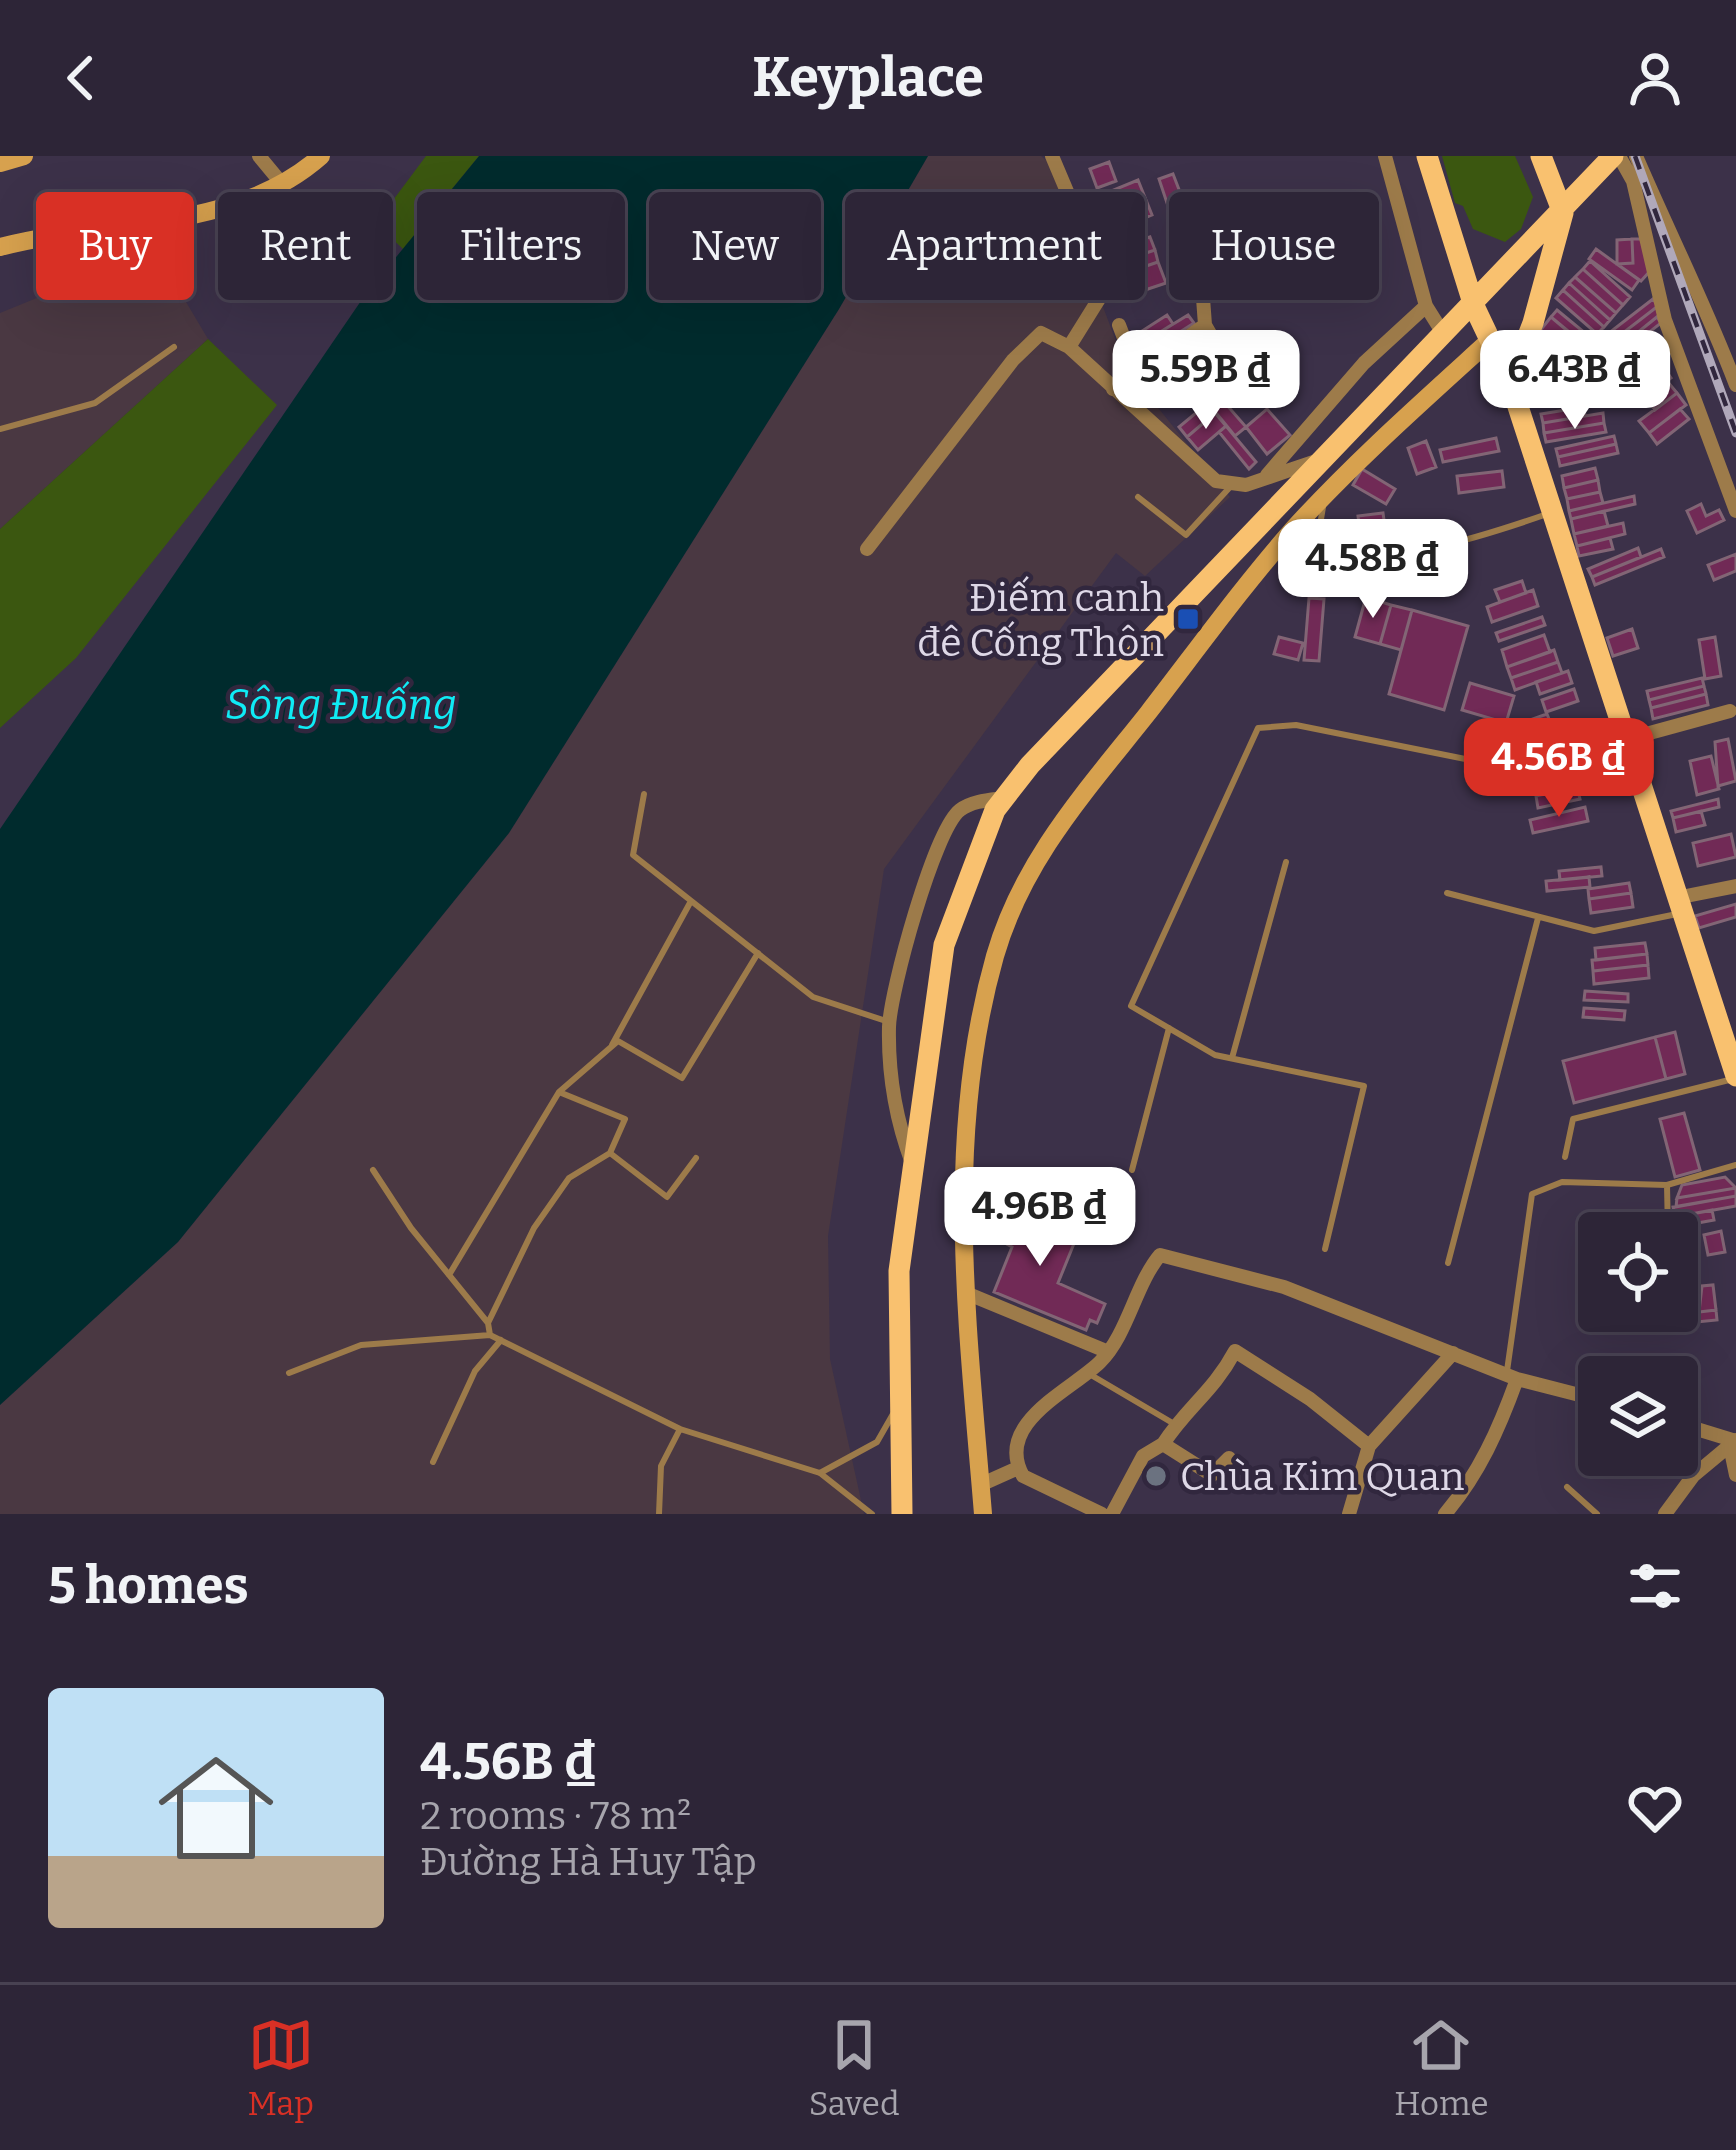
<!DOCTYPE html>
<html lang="en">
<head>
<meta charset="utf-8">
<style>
	body { margin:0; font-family:Bitter,serif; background:#352d3f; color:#f1f3f6; height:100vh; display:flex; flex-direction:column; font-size:45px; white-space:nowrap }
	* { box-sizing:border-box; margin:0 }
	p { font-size:39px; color:#a7a5ad }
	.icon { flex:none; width:66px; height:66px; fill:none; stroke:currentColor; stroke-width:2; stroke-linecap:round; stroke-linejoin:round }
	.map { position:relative; height:1358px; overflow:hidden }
	.details { display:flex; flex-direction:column; background:#2d2537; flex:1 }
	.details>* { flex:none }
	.banner { position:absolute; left:36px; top:36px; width:1665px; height:108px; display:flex; gap:24px }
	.fabs { position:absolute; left:1578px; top:1056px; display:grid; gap:24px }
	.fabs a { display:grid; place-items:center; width:120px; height:120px; border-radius:12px; background:#2d2537; box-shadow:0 12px 48px #0002,0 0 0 3px #484252; font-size:60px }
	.price { position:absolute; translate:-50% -102px; padding:0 27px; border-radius:24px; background:#fff; color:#222; font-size:39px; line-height:78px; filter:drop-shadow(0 3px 6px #0008) }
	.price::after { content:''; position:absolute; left:50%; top:72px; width:36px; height:27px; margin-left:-18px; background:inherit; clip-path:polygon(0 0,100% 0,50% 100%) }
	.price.active { background:#d93025; color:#fff }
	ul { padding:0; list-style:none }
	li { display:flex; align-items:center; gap:36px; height:300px; padding:0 48px }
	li+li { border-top:3px solid #484252 }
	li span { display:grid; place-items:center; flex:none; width:336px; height:240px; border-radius:12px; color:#555 }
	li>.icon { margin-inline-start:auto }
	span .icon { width:144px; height:144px; fill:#fffc; stroke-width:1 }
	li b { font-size:51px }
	h2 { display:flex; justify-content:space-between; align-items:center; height:144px; padding:0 48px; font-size:51px }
	.chip { padding:0 42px; border-radius:12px; background:#2d2537; box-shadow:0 12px 48px #0002,0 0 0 3px #484252; font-size:42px; line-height:108px }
	.chip.active { background:#d93025; color:#fff }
	header { display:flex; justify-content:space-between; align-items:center; height:156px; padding:0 48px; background:#2d2537; font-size:54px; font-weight:700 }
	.menu { display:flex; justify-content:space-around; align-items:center; height:168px; border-top:3px solid #484252; background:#2d2537; font-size:33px; color:#a7a5ad }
	.menu a { display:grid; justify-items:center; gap:6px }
	.menu .active { color:#d93025 }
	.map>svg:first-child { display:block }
</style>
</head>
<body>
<header><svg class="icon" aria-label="back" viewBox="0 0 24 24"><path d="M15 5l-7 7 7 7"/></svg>Keyplace<svg class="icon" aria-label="person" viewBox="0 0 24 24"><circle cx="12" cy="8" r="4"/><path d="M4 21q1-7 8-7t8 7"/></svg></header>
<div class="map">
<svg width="1736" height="1358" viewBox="0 0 1736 1358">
	<rect width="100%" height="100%" fill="#3c3149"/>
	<path fill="#4a3842" d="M928 0H1041L1049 7 1126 212 1230 341 1145 420 1116 397 884 713 828 1080 830 1203 864 1358H0V1249L178 1086 509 677 839 153Z
		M170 119 208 183 0 373V157L54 135Z"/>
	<path fill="#3b5710" d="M426 0H479L403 93 376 67Z
		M1442 0H1515L1533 41 1521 73 1505 86 1473 73 1463 50 1455 47Z
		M208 183 277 249 76 502 0 572V373Z"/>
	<path fill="#002b2d" d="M479 0H928L839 153 509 677 178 1086 0 1249V673L365 139Z"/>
	<path fill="#712a56" stroke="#826575" stroke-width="3" d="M1109 6 1116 25 1097 32 1090 13Z
		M1173 18 1183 44 1168 50 1159 23Z
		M1138 24 1152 59 1125 70 1111 35Z
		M1140 67 1145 83 1117 93 1111 77Z
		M1150 81 1155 94 1104 111 1100 98Z
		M1632 83H1643L1650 115 1641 125 1617 108 1633 107Z
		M1632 83 1633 107 1617 108V84Z
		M1596 93 1639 124 1632 134 1589 103Z
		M1155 94 1158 106 1108 123 1104 111Z
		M1590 105 1630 141 1623 149 1583 113Z
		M1158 106 1166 127 1115 144 1108 123Z
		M1583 113 1623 149 1616 157 1575 121Z
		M1575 121 1616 157 1610 164 1569 127Z
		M1569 127 1610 164 1604 171 1563 134Z
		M1563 134 1604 171 1597 178 1556 142Z
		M1653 143 1658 150 1610 187 1605 180Z
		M1658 150 1663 156 1616 194 1610 187Z
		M1557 154 1591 182 1585 189 1551 161Z
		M1167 159 1173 168 1144 186 1139 177Z
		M1188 159 1194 167 1150 195 1144 186Z
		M1551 161 1590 194 1577 209 1539 176Z
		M1657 161 1661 167 1620 199 1616 194Z
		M1653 189 1661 199 1635 219 1627 209Z
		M1199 194 1216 217 1185 241 1168 218Z
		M1657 202 1665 213 1628 241 1620 231Z
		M1665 213 1671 222 1635 250 1628 241Z
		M1604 220 1606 229 1539 240 1537 230Z
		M1667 225 1677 237 1655 254 1646 242Z
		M1606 229 1607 239 1540 250 1539 240Z
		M1677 237 1686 249 1649 277 1639 265Z
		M1218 239 1246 271 1235 280 1208 247Z
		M1208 247 1215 257 1187 281 1179 271Z
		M1584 251 1585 260 1543 267 1541 258Z
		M1267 253 1290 279 1267 298 1246 271Z
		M1680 253 1689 263 1657 288 1649 277Z
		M1215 257 1226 270 1198 294 1187 281Z
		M1603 257 1604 267 1544 277 1543 267Z
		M1604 267 1606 276 1546 286 1544 277Z
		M1226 270 1256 306 1249 313 1219 276Z
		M1614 280 1616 288 1558 301 1556 293Z
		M1496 282 1499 295 1443 306 1440 294Z
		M1426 285 1436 311 1417 318 1408 292Z
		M1616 288 1618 297 1560 310 1558 301Z
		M1595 312 1598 324 1564 332 1562 320Z
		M1362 313 1395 333 1386 348 1353 329Z
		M1502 315 1504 331 1459 337 1457 320Z
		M1598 324 1600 336 1567 343 1564 332Z
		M1600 336 1603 347 1569 355 1567 343Z
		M1634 340 1635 348 1571 363 1569 355Z
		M1701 348 1706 360 1719 354 1724 364 1697 377 1687 355Z
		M1604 355 1608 370 1574 378 1571 363Z
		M1383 357 1385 371 1360 375 1358 360Z
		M1623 367 1625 378 1577 390 1574 378Z
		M1610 382 1613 393 1579 400 1577 390Z
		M1638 392 1641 401 1592 421 1588 413Z
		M1661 393 1664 401 1595 429 1592 421Z
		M1433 395 1440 428 1421 432 1414 399Z
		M1736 398V415L1714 424 1708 409Z
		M1412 406 1415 434 1396 436 1394 408Z
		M1522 425 1526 437 1500 446 1495 434Z
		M1533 434 1538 450 1492 466 1487 451Z
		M1366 441 1391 449 1380 488 1355 481Z
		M1309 442 1324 443 1319 505 1304 504Z
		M1391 449 1412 454 1401 494 1380 488Z
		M1412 454 1468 470 1444 554 1389 538Z
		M1542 461 1545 469 1499 485 1496 477Z
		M1632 473 1638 492 1613 500 1607 482Z
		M1544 479 1550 496 1507 511 1502 494Z
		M1279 481 1303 487 1298 504 1274 498Z
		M1715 481 1721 520 1705 523 1699 484Z
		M1554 494 1558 506 1511 522 1507 511Z
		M1558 506 1562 517 1515 534 1511 522Z
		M1568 515 1572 527 1540 538 1536 526Z
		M1702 522 1704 530 1649 544 1647 535Z
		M1470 527 1514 540 1506 567 1462 554Z
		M1704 530 1706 538 1651 552 1649 544Z
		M1574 533 1578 545 1546 556 1542 544Z
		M1706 538 1708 549 1653 563 1651 552Z
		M1547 558 1553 573 1524 584 1519 568Z
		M1578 565 1581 574 1535 590 1531 581Z
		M1728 583 1736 625 1718 630 1715 586Z
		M1711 600 1719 633 1697 639 1690 605Z
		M1572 604 1575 619 1533 629 1530 613Z
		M1575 619 1577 631 1536 640 1533 629Z
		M1577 631 1580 643 1538 652 1536 640Z
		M1718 643 1719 651 1673 662 1671 655Z
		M1585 651 1588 665 1533 677 1530 664Z
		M1701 655 1705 669 1676 676 1673 662Z
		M1731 678 1736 701 1698 710 1693 687Z
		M1601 711 1602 720 1560 724 1559 715Z
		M1589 721 1590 731 1547 735 1546 725Z
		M1629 727 1631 737 1589 743 1588 733Z
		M1631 737 1633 751 1591 757 1589 743Z
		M1736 748V761L1699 772 1695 760Z
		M1645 787 1647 798 1596 804 1595 792Z
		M1647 798 1648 809 1593 815 1592 804Z
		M1648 809 1649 822 1594 828 1593 815Z
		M1585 835 1628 838V846L1584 844Z
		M1584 852 1625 855 1624 864 1583 861Z
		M1675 876 1685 918 1666 923 1655 881Z
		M1655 881 1666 923 1574 947 1563 905Z
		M1684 957 1700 1014 1675 1021 1660 963Z
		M1725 1021 1736 1032 1677 1042 1682 1029Z
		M1736 1032V1040L1676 1051 1677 1042Z
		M1736 1040V1050L1675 1061 1673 1051Z
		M995 1053 1018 1062 1024 1057 1077 1080 1058 1127 1105 1148 1097 1167 1090 1164 1086 1174 994 1136 1012 1091 985 1076Z
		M1712 1054 1714 1064 1676 1071 1675 1061Z
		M1721 1075 1725 1096 1708 1099 1704 1079Z
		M1713 1129 1716 1154 1699 1156 1702 1130Z
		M1716 1154 1717 1164 1675 1168 1674 1159Z"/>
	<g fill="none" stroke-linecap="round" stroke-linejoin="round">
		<path stroke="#9d7b4a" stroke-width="6" d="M0 273 95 247 174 191
			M1138 341 1186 379 1231 330
			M1315 401C1397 407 1473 384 1550 357
			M1310 430 1323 351
			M644 638 633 699 813 841 889 866
			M1447 737 1594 775 1677 758
			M612 889 691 745
			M1232 902 1286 706
			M559 936 625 963 610 997 667 1041 696 1002
			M1565 1001 1573 963 1733 923
			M373 1014 411 1072 488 1167 490 1179 680 1273 820 1317 872 1358
			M1132 1014 1169 872
			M1667 1029 1668 1077
			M1325 1093 1364 930 1215 899 1131 850 1258 572 1296 569 1500 610 1617 575
			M1448 1107 1538 762
			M449 1119 559 936 618 885 682 922 758 797
			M488 1167 534 1072 569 1022 610 997
			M1507 1215 1532 1038 1562 1026 1667 1029 1736 1009
			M289 1217 361 1189 490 1179
			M1091 1219 1176 1269
			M433 1306 475 1215 501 1184
			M820 1317 877 1286 893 1258
			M1567 1331 1597 1358
			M659 1358 661 1310 680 1273"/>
		<path stroke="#9d7b4a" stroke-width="14" d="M259 0 283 29
			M1052 0 1107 130 1069 191
			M1385 0 1426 150 1441 174
			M1619 0 1633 25 1665 164 1736 355
			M1636 0C1669 77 1706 150 1736 229
			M1119 169 1137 216
			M1205 169 1203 142 1231 117
			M1113 233 1205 169 1233 217
			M1267 319 1364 207 1426 150
			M867 393 1013 204 1041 177 1069 191 1216 325 1246 329 1316 305
			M1624 584 1730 555
			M1676 742 1736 730
			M912 1007C896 964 888 917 889 871 890 836 934 674 960 654 972 645 989 644 1004 642
			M966 1137 1106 1195
			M1677 1267 1736 1285
			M1163 1288C1188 1250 1213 1236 1235 1195L1310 1243 1369 1290
			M1730 1290 1736 1319
			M980 1329 1018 1312
			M1102 1358 1023 1320C993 1267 1072 1234 1100 1206 1128 1178 1135 1129 1160 1099L1284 1131 1517 1223 1599 1244
			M1112 1358 1143 1300 1163 1288 1212 1319 1229 1302
			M1349 1358 1369 1290 1453 1197
			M1445 1358C1479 1318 1499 1273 1517 1223
			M1665 1358 1693 1320 1736 1284"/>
		<path stroke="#d7a14e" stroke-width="18" d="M0 7 24 0
			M0 91C106 63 234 77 321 0
			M983 1358C968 1172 943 983 995 800 1023 703 1087 634 1148 557 1196 495 1242 431 1294 372 1355 305 1423 245 1490 184"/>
		<path stroke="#f9c16f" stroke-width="21" d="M1427 0 1474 150 1510 226 1736 920
			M1510 226 1533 167 1563 57 1541 0
			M902 1358 899 1115 944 789 995 654 1030 609 1613 0"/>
		<defs>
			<path id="rail" d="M1635 0 1736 277"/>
		</defs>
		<use href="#rail" stroke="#b0a8ba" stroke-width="9"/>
		<use href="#rail" stroke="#31273e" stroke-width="4.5" stroke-dasharray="14" stroke-linecap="butt"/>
	</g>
	<rect fill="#1a4fb4" stroke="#31273e" stroke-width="4.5" x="1176" y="451" width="24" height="24" rx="6"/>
	<circle fill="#6b7280" stroke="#31273e" stroke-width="4.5" cx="1156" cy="1320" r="12"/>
	<g text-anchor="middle" stroke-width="9" stroke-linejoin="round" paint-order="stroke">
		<g font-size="39" fill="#ded8e7" stroke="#31273e" text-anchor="end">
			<text x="1164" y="455">Điếm canh<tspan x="1164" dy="45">đê Cống Thôn</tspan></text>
			<text x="1180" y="1334" text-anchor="start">Chùa Kim Quan</text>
		</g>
		<g font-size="42" font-style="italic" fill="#0febf5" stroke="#31273e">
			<text x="341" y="563">Sông Đuống</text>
		</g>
	</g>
</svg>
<div class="fabs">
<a><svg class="icon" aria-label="locate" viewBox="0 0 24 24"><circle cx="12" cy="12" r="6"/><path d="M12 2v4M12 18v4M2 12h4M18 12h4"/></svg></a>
<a><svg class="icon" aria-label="layers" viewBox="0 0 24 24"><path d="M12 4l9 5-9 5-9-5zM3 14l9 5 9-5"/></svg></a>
</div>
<b class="price" style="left:1206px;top:276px">5.59B ₫</b>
<b class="price" style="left:1575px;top:276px">6.43B ₫</b>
<b class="price" style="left:1373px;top:465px">4.58B ₫</b>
<b class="price active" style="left:1559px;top:664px">4.56B ₫</b>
<b class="price" style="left:1040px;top:1113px">4.96B ₫</b>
<div class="banner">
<a class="chip active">Buy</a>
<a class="chip">Rent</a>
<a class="chip">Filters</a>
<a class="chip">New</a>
<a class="chip">Apartment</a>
<a class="chip">House</a>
</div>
</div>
<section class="details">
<h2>5 homes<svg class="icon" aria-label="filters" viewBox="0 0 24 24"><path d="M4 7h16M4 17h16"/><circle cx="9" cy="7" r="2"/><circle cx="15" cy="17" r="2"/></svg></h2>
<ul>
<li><span style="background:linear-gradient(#bfe0f5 70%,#b9a48a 0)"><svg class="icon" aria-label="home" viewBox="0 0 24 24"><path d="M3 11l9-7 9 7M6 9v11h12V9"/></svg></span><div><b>4.56B ₫</b><p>2 rooms · 78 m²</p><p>Đường Hà Huy Tập</p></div><svg class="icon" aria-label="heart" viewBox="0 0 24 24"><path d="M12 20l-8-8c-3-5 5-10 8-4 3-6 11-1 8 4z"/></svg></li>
</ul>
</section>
<nav class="menu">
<a class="active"><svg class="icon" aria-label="map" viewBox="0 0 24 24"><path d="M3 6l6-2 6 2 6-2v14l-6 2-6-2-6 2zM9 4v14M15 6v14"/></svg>Map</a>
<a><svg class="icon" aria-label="saved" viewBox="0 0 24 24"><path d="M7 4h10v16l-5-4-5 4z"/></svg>Saved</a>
<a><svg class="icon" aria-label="home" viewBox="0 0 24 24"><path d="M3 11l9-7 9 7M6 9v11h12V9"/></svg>Home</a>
</nav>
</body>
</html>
